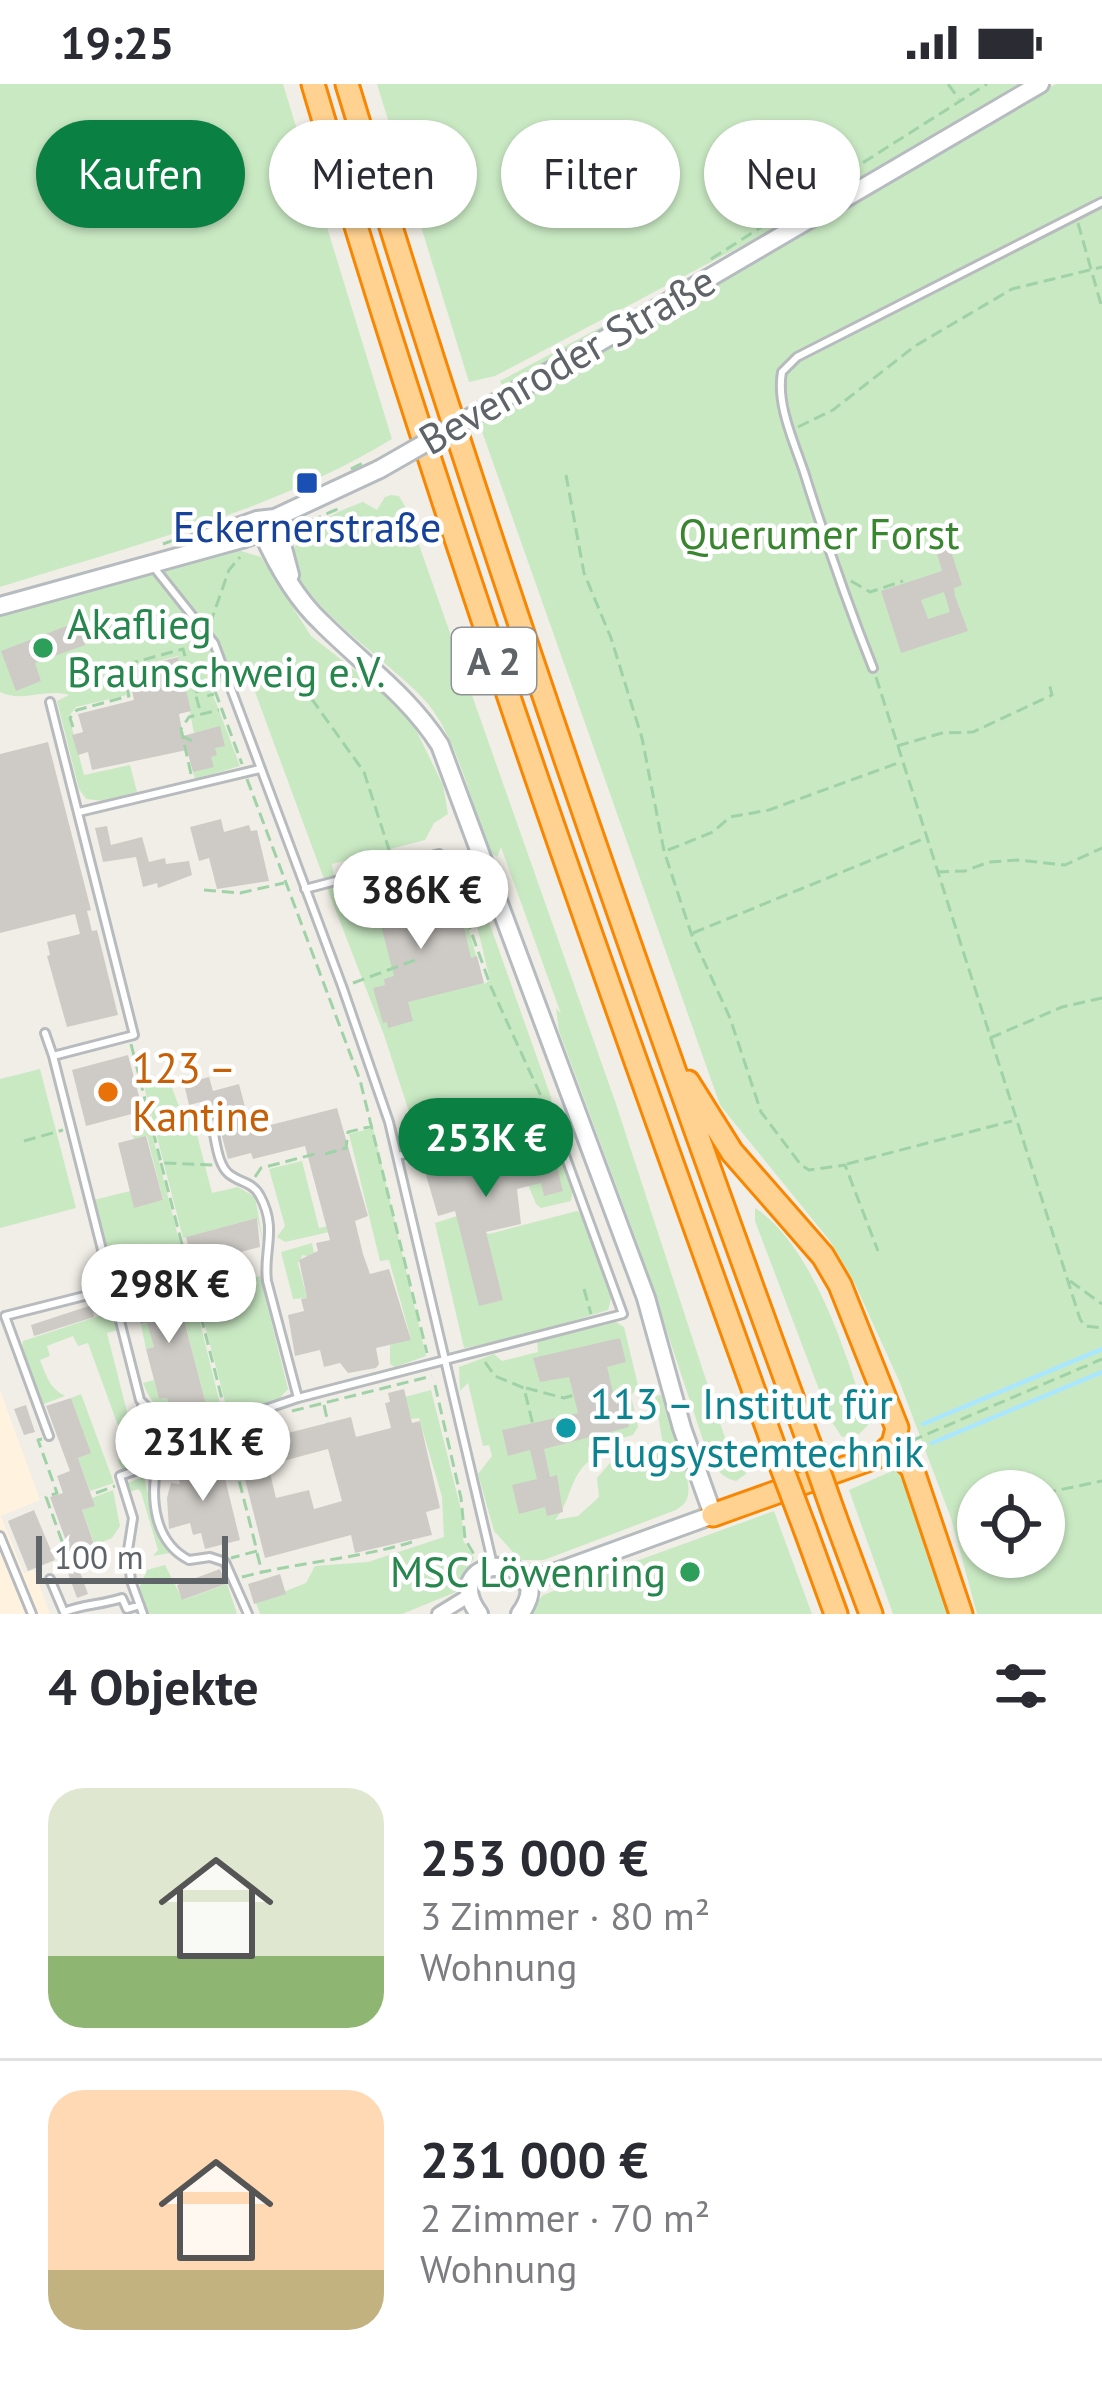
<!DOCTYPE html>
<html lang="de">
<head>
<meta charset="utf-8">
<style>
	body { margin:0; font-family:"PT Sans",sans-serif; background:#f7f7f7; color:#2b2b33; height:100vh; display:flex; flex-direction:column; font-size:45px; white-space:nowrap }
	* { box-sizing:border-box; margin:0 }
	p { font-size:39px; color:#7c7c81 }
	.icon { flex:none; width:66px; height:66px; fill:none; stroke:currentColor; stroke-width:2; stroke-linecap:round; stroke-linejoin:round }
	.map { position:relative; height:1530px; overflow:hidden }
	.details { display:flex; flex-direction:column; background:#fff; flex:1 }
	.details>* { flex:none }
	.top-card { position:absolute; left:36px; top:36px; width:1032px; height:108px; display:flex; gap:24px }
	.fabs { position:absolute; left:957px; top:1386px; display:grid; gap:24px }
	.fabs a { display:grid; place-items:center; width:108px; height:108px; border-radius:50%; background:#fff; box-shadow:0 3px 9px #0004; font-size:60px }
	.scale { position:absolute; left:36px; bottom:30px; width:192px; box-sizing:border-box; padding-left:12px; border:6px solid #5e6468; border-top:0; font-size:33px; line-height:42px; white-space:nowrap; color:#5e6468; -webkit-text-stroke:9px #fff; paint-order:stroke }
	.price { position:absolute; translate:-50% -102px; padding:0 27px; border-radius:42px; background:#fff; color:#222; font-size:39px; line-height:78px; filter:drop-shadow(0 3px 6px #0008) }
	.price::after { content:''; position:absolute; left:50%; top:72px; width:36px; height:27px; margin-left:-18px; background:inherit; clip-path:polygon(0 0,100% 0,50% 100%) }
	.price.current { background:#0b8043; color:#fff }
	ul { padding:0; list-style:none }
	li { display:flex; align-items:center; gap:36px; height:300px; padding:0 48px }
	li+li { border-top:3px solid #e1e1e2 }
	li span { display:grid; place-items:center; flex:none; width:336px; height:240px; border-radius:36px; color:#555 }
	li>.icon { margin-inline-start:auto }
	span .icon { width:144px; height:144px; fill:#fffc; stroke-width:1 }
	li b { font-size:51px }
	h2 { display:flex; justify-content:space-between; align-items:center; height:144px; padding:0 48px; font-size:51px }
	.chip { padding:0 42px; border-radius:54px; background:#fff; box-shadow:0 3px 9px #0004; font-size:42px; line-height:108px }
	.chip.current { background:#0b8043; color:#fff }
	.status { display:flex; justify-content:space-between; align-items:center; height:84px; padding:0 60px; background:#fff; direction:ltr }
	.status svg { height:33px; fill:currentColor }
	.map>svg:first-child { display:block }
</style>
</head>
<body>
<div class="status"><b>19:25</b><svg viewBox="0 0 49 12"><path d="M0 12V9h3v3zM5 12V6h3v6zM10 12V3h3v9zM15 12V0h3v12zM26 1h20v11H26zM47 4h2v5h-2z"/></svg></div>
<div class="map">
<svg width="1102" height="1530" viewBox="0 0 1102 1530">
	<rect width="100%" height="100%" fill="#f1eee7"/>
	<path fill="#fff3df" d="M0 1306 40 1416 1 1432 24 1489 34 1486 50 1530H0Z"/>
	<path fill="#c9e9c3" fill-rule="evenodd" d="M0 0H283L392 355C272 428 133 461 0 503Z
		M377 0H1048L495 292 469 298Z
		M1056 0H1102V1530H977L951 1434 927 1371 900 1299 855 1200 830 1157 720 1021 479 339 512 319 500 297ZM978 1407H1044V1473H978Z
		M391 411 399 412 406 424 616 1020 724 1351 728 1361 737 1365 746 1390 736 1397C714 1392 710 1372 702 1353L637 1158 559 947 556 924 561 930 501 763 497 773 488 766C472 720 459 660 429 621 401 585 293 517 293 473 293 445 341 426 363 418L377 426 385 413Z
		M238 466 261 473 311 552 384 609 413 640 443 701 448 730 434 739 425 756 332 780 334 793 324 795 248 589 210 603 240 682 195 695 186 661 196 658 178 572 127 585 122 590 127 611 76 623 69 632 84 691 130 681 137 708 104 717 86 715 79 705 57 617 69 611C44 604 23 619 0 608V529L218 467Z
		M438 775 448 782 455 796 484 900 490 896 477 842 489 838 551 1013 552 1021 543 1028 519 1035 513 1025 415 1046 384 951 327 804Z
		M40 985 76 1124 0 1144V995Z
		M169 996 178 1020 193 1035 212 1109 238 1103 255 1113 264 1162 257 1134 183 1154 144 1002Z
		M538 1040C558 1049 577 1095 571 1117L541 1124 536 1120 525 1093 515 1095 504 1048Z
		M150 1042 185 1180 175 1178 173 1170 121 1183 122 1191H117L111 1185 94 1116 130 1107 135 1123 163 1116 147 1052 134 1055 131 1046Z
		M373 1044 426 1272 395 1283 390 1280V1261L411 1255 389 1176 380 1177 349 1050Z
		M302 1077 319 1144 336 1140 338 1146 285 1158 277 1153 285 1142 269 1085Z
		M755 1124C814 1162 849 1276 868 1341L859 1350 842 1353 831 1337 755 1137Z
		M577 1127 583 1131 612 1212 608 1226 521 1253 464 1264 435 1139 457 1132 489 1150Z
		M312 1159 315 1174 303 1171 298 1179 307 1214 293 1215 281 1168Z
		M260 1192 288 1305 279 1315 228 1329 196 1207Z
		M176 1194 190 1198 222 1328C186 1338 158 1339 143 1299L154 1296 159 1315 167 1314 171 1329 206 1320 185 1239 150 1247 154 1263 146 1265 141 1241 161 1235 180 1213Z
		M105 1216 109 1217 117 1246 107 1249 140 1379 122 1385 118 1376 129 1372 88 1259 78 1262 73 1252 47 1262 50 1272 40 1276C46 1291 50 1305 65 1312L41 1321 22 1263 23 1257 99 1232 96 1217Z
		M616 1238 624 1243 638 1301 631 1312 638 1343 633 1351 588 1363V1378C569 1394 571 1418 555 1436L578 1432 599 1413 597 1394 610 1379 657 1368 663 1361 655 1312 661 1311C668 1334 692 1391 688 1411 686 1420 683 1421 676 1426L544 1476H520L494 1447 478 1390 492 1372 489 1361 483 1362 468 1299 460 1307 459 1283 494 1270 502 1277 538 1268 537 1257Z
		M431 1306 462 1430 463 1456 474 1474 456 1508 402 1530H260L256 1519 306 1499 315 1482 368 1478 444 1453 442 1413 419 1334 411 1335 405 1313Z
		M81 1310 114 1399 90 1407 78 1374 90 1369 71 1314Z
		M224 1343 236 1391 225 1394 219 1374 187 1382 184 1376 175 1378 188 1360Z
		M901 1383 948 1530H893L849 1406Z
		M144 1393 159 1454 170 1469 153 1472 158 1466 141 1408 138 1405 130 1408 127 1399Z
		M113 1406 120 1442 112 1454 95 1461 82 1426 94 1422 92 1414Z
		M774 1427 812 1530H527L543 1511Z
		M165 1481 183 1516 227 1500 237 1530H149L139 1505 147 1486Z"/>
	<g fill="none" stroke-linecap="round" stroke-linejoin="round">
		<path stroke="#aae7ff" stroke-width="4.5" d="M923 1340 1102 1265
			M932 1359 1102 1288"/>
	</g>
	<path fill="#cecbc6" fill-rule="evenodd" d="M950 464 962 501 954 504 955 512 968 547 901 569 881 507 942 487 937 469ZM944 508 950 528 928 535 921 516Z
		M77 538 85 561 35 579 41 597 16 607 1 567Z
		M178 573 191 627 179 630 183 652 220 642 225 662 215 664 217 671 211 673 214 683 193 688 187 666 92 686 88 668 78 671 72 651 83 648 78 630 134 616 127 586Z
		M48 658 91 826 87 827 92 847 97 846 118 931 67 943 47 872 50 871 47 858 80 850 75 830 0 849V670Z
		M221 735 224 748 249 741 251 747 257 746 269 797 217 805 209 774 199 777 190 743Z
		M107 742 111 761 142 753 149 778 165 774 166 780 189 777 192 791 158 804 157 799 143 803 136 773 103 778 95 744Z
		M426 790 439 841 462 835 471 874 477 872 484 899 408 918 413 937 388 944 387 938 383 939 373 904 385 901 384 895 394 892 376 822 394 817 389 799Z
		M128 971 143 1027 86 1042 72 986Z
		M209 993 213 1007 239 1000 251 1046 337 1024 368 1132 355 1137 363 1170 370 1190 389 1185 411 1256 376 1264 379 1280 376 1284 348 1289 340 1279 324 1283 320 1266 295 1272 288 1231 304 1227 301 1215 307 1214 299 1176 318 1167 316 1159 330 1156 305 1062 253 1075 251 1069 228 1075 219 1041 216 1036 206 1038 201 1018 189 1021 184 1000Z
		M146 1052 163 1116 134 1124 118 1059Z
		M505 1057 511 1079 552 1064 563 1107 544 1112 541 1099 517 1105 521 1140 486 1148 503 1216 479 1222 455 1127 438 1132 421 1074Z
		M257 1134 260 1163 193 1180 186 1153Z
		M174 1198 206 1320 171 1329 167 1314 159 1315 146 1265 154 1263 147 1239 141 1240 124 1208Z
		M92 1221 94 1233 34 1252 31 1241Z
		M620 1254 626 1278 607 1283 616 1320 623 1318 629 1343 607 1349 608 1352 595 1356 594 1352 544 1365 550 1393 557 1391 563 1428 547 1432 545 1423 519 1430 512 1401 537 1395 530 1366 508 1372 502 1346 578 1329 569 1293 540 1298 533 1274Z
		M404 1305 412 1339 420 1337 440 1424 426 1428 432 1451 355 1469 351 1451 265 1474 233 1348 273 1338 276 1352 351 1333 356 1353 391 1344 385 1319 390 1318 388 1309ZM328 1365 342 1417 314 1425 309 1406 276 1414 268 1381Z
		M71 1314 91 1369 78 1374 95 1422 82 1426 94 1460 70 1468 50 1413 63 1409 57 1392 70 1387 46 1322Z
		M26 1321 35 1348 24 1351 14 1325Z
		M220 1374 240 1456 205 1465 201 1449 193 1451 190 1439 169 1445 167 1414 171 1399 180 1400 177 1385Z
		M34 1426 55 1476 28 1487 8 1437Z
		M75 1474 88 1510 77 1514 64 1478Z
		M220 1485 226 1500 182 1516 177 1501Z
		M280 1490 286 1510 254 1520 248 1500Z"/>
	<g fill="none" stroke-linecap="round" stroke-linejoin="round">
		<defs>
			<path id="lane" d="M152 481 214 559 342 902 389 1038 445 1276 623 1230 551 1033 398 1072
				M873 584C847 519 825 455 804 388 794 358 776 320 782 288L797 273 1102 118
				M50 618 134 951 53 972 140 1316 161 1337 191 1350 298 1314 445 1276 493 1481
				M79 728 260 685
				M305 805 439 770
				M45 949 53 972
				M213 1045C216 1059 218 1081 229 1090 240 1099 253 1098 260 1112 278 1145 263 1167 267 1197L298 1314
				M111 1200 174 1184 189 1187
				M142 1322 157 1379 191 1350
				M49 1352 5 1232 112 1205
				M0 1452 32 1530
				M50 1495 64 1528C84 1520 101 1521 122 1514L127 1525 140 1521
				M143 1530 131 1497 128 1466 133 1434 120 1392 157 1379C150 1415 154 1458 189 1476L210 1473 225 1478 248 1530"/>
			<path id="street" d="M439 1530 470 1511"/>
			<path id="secondary" d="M511 310 1040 0
				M275 434 290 491
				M257 436C272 472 293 512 322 539 363 580 409 612 440 661L646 1214 682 1344 713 1431 526 1499
				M198 457 257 436 275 434 380 385
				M0 522 242 455 262 448 275 434
				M479 1530C433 1467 565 1467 520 1530"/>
			<path id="highway" d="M313 0C450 463 613 917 777 1371
				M347 0C486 459 644 909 809 1359
				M688 998 732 1068 823 1172 840 1201 897 1344 893 1360 881 1371 713 1431
				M891 1364 912 1384 961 1530
				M835 1433 871 1530
				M805 1445 836 1530"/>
		</defs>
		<use href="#lane" stroke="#b7bbbe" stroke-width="12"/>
		<use href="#street" stroke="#b7bbbe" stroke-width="18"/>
		<use href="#secondary" stroke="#b5bbbf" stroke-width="22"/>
		<use href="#highway" stroke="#f98600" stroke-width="27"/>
		<path stroke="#9fd2a7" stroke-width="3" stroke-dasharray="12 6" stroke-linecap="butt" d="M948 0 959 15
			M1078 139 1102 224
			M711 175 987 0
			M798 343 833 326 915 262 1012 205 1102 183
			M566 391 584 489 611 554 642 654 664 767 691 849 730 934 761 1028 801 1081 809 1086 845 1081 878 1167
			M297 450 313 436 342 423
			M163 460 182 453
			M851 497 870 508 903 497
			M210 540 229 486 240 473
			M876 593 1080 1235 1085 1242 1102 1244
			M301 600 364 688 392 775
			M215 607 242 680
			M195 608 205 605 207 612 214 610
			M73 643 70 634 77 626 129 612 122 585 128 580 183 565 201 630
			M182 652 192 657
			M897 662 942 649 973 648 1052 611 1049 599
			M191 690 181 645 189 633 219 626
			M247 695 360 996 427 1269
			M668 766 713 748 730 733 769 726 898 679
			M937 788 965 787 989 778 1018 776 1065 781 1102 764
			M204 806 240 809 284 799
			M460 817 491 903 547 1025
			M693 849 923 755
			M353 899 418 875
			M990 954 1062 923 1102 914
			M131 960 161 1079 214 1081
			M24 1057 63 1046
			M325 1070 346 1064 348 1048 373 1042
			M161 1079 186 1176
			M847 1080 1012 1037
			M255 1093 261 1084 315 1070
			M192 1197 225 1327
			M1070 1197 1102 1220
			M584 1205 591 1230
			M485 1278 495 1292 524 1304 533 1341
			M435 1301 461 1414 465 1455 476 1474
			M526 1304 564 1314 574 1311
			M324 1321 328 1339
			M292 1327 432 1292
			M226 1345 257 1467 231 1474
			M42 1355 38 1356 57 1409 46 1413 68 1474
			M911 1357 1102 1275
			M96 1409 115 1402
			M1044 1409 1102 1397
			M257 1469 262 1488
			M242 1493C299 1478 356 1475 412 1458"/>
		<use href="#lane" stroke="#fff" stroke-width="6"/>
		<use href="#street" stroke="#fff" stroke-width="12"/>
		<use href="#secondary" stroke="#fff" stroke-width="16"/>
		<use href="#highway" stroke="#ffd291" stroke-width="21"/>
		<defs>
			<path id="secondary-bridge" d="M380 385 511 310"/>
			<path id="highway-bridge" d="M809 1359 835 1433
				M777 1371 805 1445"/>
		</defs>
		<use href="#secondary-bridge" stroke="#b5bbbf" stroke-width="22" stroke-linecap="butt"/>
		<use href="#highway-bridge" stroke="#f98600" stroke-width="27" stroke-linecap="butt"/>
		<path stroke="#9fd2a7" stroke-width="3" stroke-dasharray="12 6" stroke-linecap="butt" d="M351 385 367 377"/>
		<use href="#secondary-bridge" stroke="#fff" stroke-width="16"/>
		<use href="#highway-bridge" stroke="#ffd291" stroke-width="21"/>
	</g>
	<rect fill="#1a4fb4" stroke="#fff" stroke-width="4.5" x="295" y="387" width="24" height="24" rx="6"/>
	<g fill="#2e9e5b" stroke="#fff" stroke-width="4.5">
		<circle cx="43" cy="564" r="12"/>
		<circle cx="690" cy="1488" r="12"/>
	</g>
	<circle fill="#e8710a" stroke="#fff" stroke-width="4.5" cx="108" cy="1008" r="12"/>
	<circle fill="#0f9aa8" stroke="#fff" stroke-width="4.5" cx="566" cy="1344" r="12"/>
	<g text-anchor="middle" stroke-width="9" stroke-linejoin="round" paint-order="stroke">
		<rect fill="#fff" stroke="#8e9295" stroke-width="3" x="452" y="544" width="84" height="66" rx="9"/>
		<g font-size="39" font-weight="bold" fill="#5e6468">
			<text x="494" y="591">A 2</text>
		</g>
		<g font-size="42" fill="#5e6468" stroke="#fff">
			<text transform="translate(567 276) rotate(-30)" y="15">Bevenroder Straße</text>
		</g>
		<g font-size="42" fill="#164399" stroke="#fff">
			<text x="307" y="458">Eckernerstraße</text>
		</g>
		<g font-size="42" fill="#3a8530" stroke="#fff">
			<text x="819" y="465">Querumer Forst</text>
		</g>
		<g font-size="42" fill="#27864d" stroke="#fff" text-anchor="start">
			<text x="67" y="555">Akaflieg<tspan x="67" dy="48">Braunschweig e.V.</tspan></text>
			<text x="666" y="1503" text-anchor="end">MSC Löwenring</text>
		</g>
		<g font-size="42" fill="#c56008" stroke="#fff" text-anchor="start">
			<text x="132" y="999">123 –<tspan x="132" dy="48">Kantine</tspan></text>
		</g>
		<g font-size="42" fill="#0d838f" stroke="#fff" text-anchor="start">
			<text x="590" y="1335">113 – Institut für<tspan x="590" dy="48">Flugsystemtechnik</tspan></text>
		</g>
	</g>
</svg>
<div class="fabs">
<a><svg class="icon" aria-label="locate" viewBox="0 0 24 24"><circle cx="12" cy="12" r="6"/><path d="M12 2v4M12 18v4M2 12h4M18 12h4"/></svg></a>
</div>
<div class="scale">100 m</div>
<b class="price" style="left:421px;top:868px">386K €</b>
<b class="price current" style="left:486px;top:1116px">253K €</b>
<b class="price" style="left:169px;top:1262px">298K €</b>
<b class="price" style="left:203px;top:1420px">231K €</b>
<div class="top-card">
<a class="chip current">Kaufen</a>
<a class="chip">Mieten</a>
<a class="chip">Filter</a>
<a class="chip">Neu</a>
</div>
</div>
<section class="details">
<h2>4 Objekte<svg class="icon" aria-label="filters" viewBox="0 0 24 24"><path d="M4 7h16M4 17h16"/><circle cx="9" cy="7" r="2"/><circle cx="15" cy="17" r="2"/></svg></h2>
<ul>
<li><span style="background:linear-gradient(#dfe7d0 70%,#8fb573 0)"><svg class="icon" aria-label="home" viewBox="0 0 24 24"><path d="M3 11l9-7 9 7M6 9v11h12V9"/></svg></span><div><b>253 000 €</b><p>3 Zimmer · 80 m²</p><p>Wohnung</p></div></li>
<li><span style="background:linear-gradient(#ffd9b3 75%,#c2b280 0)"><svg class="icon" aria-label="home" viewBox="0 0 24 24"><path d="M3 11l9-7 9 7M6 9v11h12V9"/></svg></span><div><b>231 000 €</b><p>2 Zimmer · 70 m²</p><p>Wohnung</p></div></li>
</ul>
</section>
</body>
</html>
